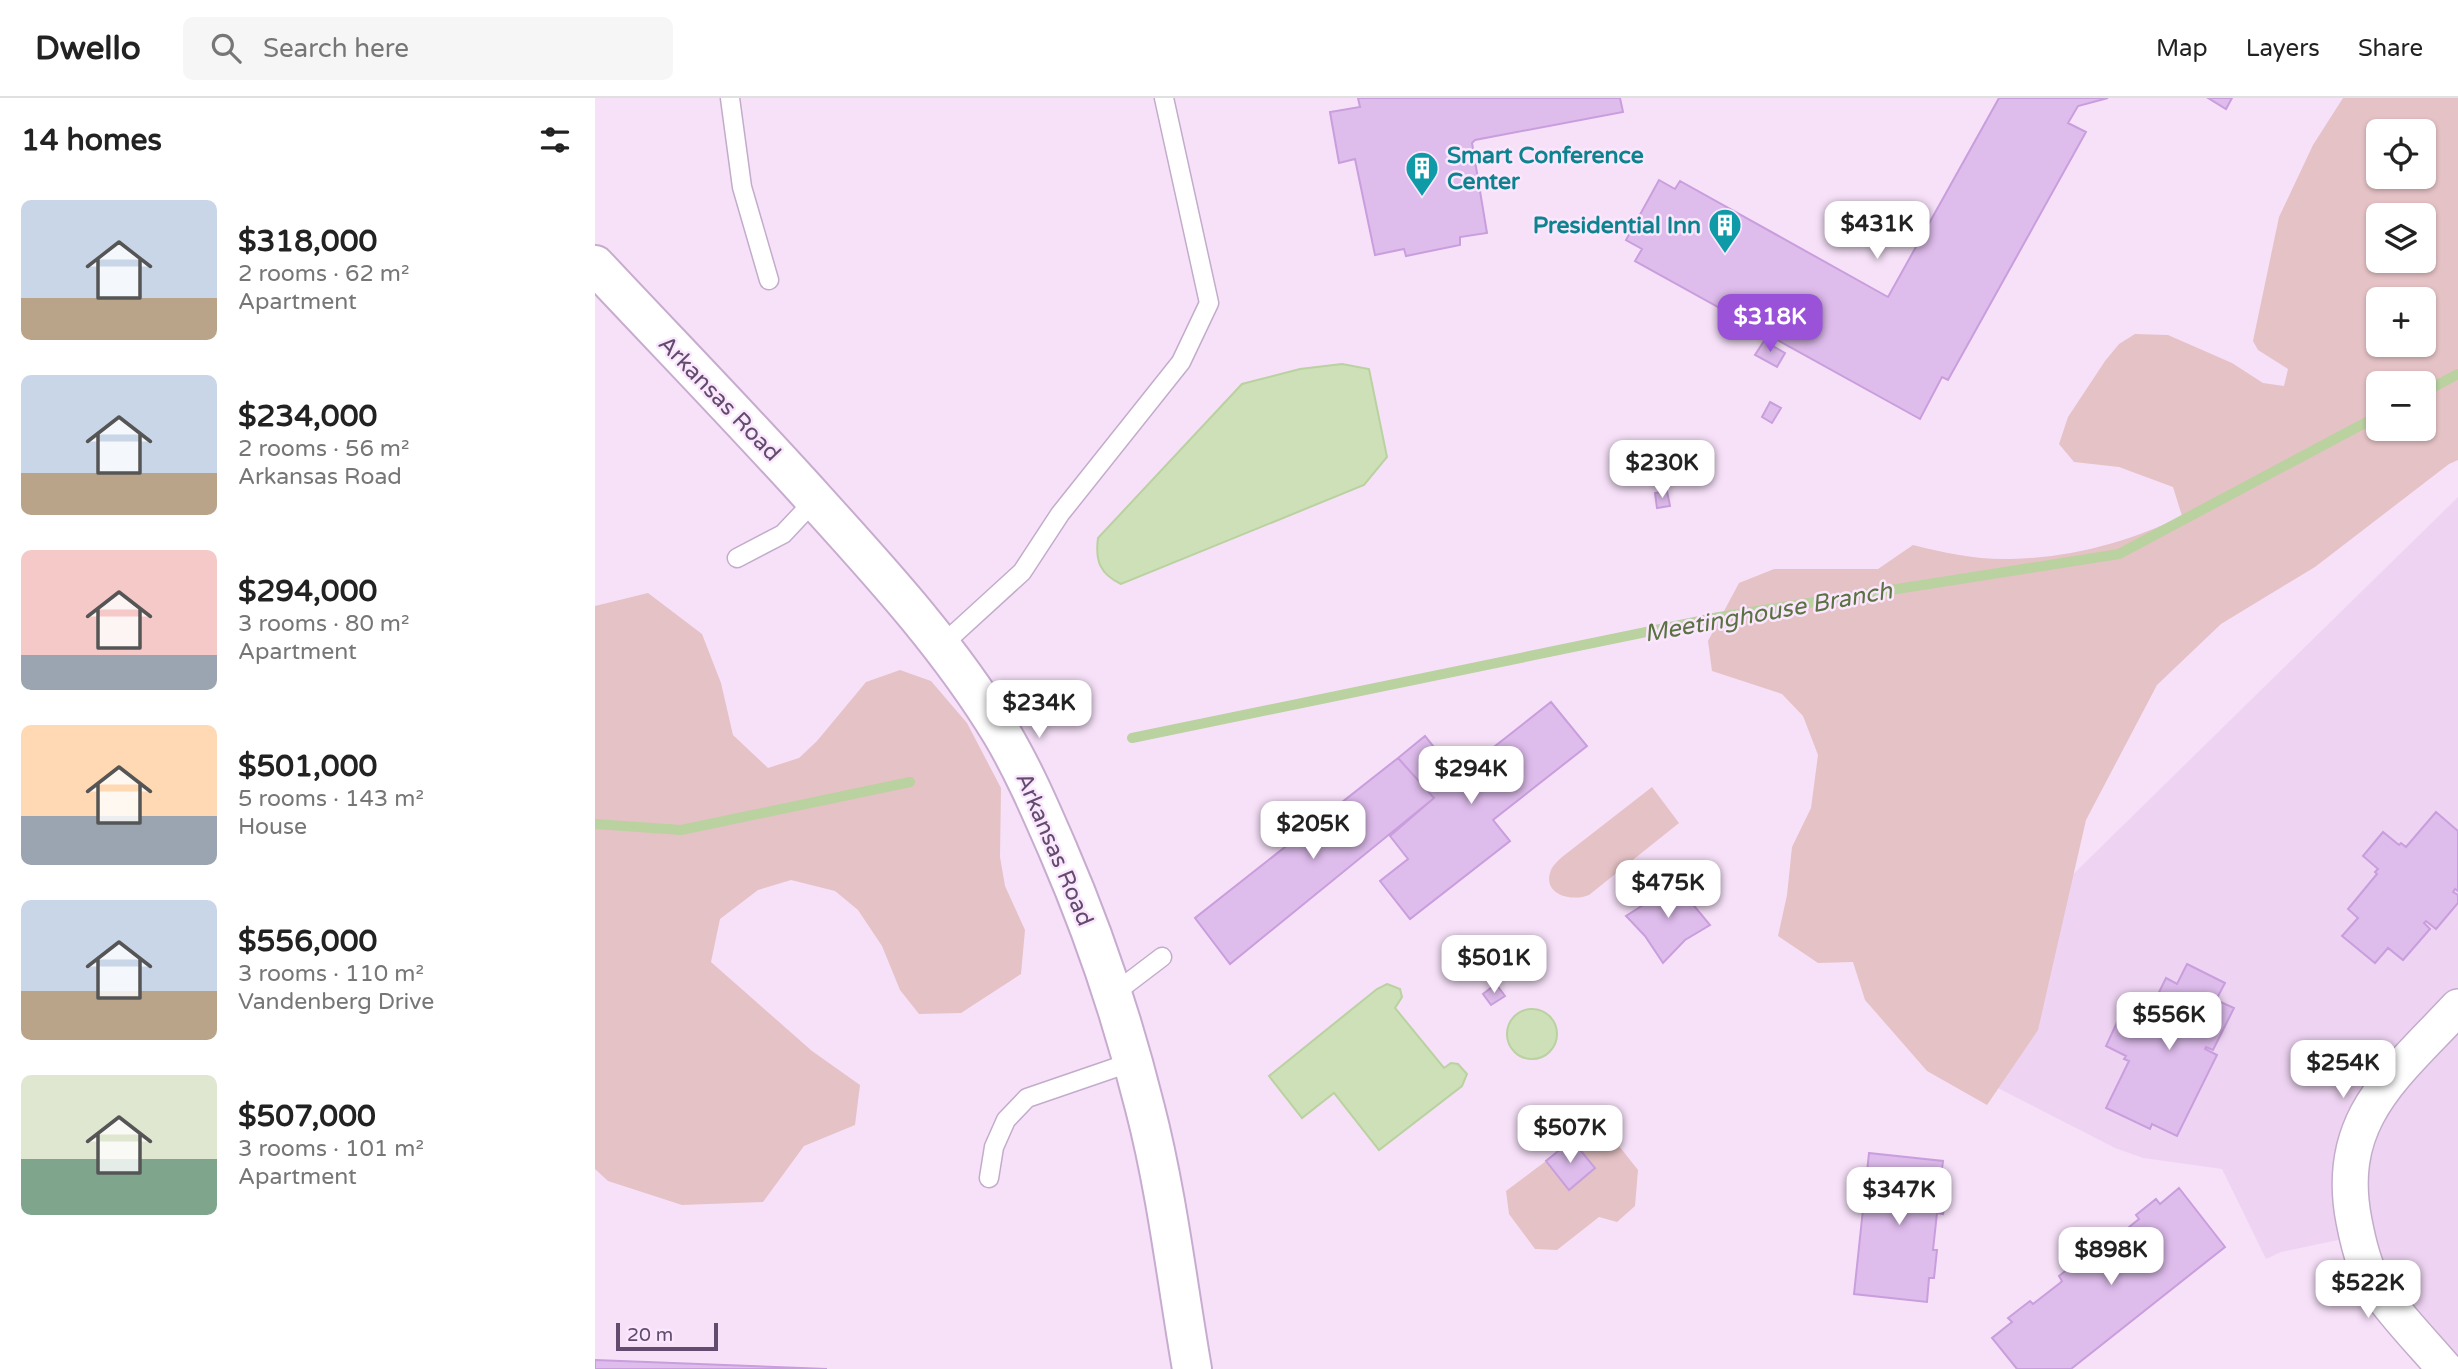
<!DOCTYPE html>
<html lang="en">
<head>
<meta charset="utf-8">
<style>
	body { margin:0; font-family:"Varela Round",sans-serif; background:#f6f6f6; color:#222; height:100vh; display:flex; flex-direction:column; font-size:26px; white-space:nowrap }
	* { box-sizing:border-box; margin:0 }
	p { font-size:23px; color:#767676 }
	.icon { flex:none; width:38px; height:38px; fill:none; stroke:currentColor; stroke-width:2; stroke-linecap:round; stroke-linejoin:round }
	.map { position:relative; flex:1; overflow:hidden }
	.details { display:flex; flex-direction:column; background:#fff; width:595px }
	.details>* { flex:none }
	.buttons { position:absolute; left:1771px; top:21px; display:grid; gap:14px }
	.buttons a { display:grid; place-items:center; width:70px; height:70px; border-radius:10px; background:#fff; box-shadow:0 2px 5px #0004; font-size:35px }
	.scale { position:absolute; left:21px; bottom:18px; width:102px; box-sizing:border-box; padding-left:7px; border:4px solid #624b6e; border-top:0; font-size:19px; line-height:24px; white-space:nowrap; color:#624b6e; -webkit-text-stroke:5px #fbe7fd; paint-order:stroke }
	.price { position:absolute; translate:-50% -60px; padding:0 16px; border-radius:14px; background:#fff; color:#222; font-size:23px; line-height:46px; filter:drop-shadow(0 2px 4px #0008) }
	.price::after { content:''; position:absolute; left:50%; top:42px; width:21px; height:16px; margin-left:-10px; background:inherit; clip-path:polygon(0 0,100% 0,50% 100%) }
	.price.active { background:#9952d8; color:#fff }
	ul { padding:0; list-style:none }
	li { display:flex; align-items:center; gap:21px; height:175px; padding:0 21px }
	li span { display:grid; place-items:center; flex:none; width:196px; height:140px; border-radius:10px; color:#555 }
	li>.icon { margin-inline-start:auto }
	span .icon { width:84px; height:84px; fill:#fffc; stroke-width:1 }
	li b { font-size:30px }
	h2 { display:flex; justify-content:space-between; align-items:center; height:84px; padding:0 21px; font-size:30px }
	header { display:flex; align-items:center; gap:42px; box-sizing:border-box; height:98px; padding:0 35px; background:#fff; border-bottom:2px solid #e0e0e0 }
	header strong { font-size:33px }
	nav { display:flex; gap:38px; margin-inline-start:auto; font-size:24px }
	.search { width:490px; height:63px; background:#f6f6f6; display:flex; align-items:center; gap:18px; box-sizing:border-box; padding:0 24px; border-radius:10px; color:#767676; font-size:26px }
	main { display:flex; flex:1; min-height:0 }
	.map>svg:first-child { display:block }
</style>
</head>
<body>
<header>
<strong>Dwello</strong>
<div class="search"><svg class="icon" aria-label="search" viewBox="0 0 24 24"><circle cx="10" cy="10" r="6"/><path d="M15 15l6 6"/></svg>Search here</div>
<nav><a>Map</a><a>Layers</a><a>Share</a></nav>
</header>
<main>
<section class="details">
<h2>14 homes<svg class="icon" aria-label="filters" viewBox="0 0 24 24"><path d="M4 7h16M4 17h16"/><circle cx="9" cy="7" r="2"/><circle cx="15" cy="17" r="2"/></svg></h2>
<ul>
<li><span style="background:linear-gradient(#c9d6e8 70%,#b9a48a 0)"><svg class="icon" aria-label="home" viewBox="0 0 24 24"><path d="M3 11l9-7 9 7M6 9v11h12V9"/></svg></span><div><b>$318,000</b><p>2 rooms · 62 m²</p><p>Apartment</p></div></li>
<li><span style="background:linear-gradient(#c9d6e8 70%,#b9a48a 0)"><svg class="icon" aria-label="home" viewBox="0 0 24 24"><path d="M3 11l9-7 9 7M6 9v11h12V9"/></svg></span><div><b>$234,000</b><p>2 rooms · 56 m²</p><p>Arkansas Road</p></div></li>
<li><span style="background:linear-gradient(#f6c9c9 75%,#9aa5b1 0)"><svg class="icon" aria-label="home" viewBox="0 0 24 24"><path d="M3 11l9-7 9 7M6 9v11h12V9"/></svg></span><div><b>$294,000</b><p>3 rooms · 80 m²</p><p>Apartment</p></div></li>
<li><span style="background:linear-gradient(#ffd9b3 65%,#9aa5b1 0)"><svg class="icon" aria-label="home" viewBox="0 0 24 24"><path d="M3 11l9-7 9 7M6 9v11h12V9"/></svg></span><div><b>$501,000</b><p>5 rooms · 143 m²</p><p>House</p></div></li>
<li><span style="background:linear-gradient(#c9d6e8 65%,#b9a48a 0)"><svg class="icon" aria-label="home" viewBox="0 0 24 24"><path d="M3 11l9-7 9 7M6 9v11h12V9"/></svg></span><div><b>$556,000</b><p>3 rooms · 110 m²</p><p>Vandenberg Drive</p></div></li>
<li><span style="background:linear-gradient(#dfe7d0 60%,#7fa58c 0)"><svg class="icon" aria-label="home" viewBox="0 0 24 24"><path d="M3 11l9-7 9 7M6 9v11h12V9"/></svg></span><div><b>$507,000</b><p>3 rooms · 101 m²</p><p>Apartment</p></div></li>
</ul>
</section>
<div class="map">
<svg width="1863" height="1271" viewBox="0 0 1863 1271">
	<rect width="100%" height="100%" fill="#f7e1f9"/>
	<path fill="#eed4f2" d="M1863 399V1271L1762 1138 1686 1154 1671 1161 1627 1071 1548 1060 1520 1050 1395 986 1461 793Z"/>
	<path fill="#e5c2c5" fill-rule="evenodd" d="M1748 0H1863V362L1854 366 1720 469 1626 526 1562 587 1491 722 1443 932 1392 1007 1332 973 1270 902 1258 864 1223 865 1183 838 1192 797 1197 749 1216 710 1223 657 1208 618 1187 596 1117 573 1113 543 1144 485 1179 471H1283L1318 447C1349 455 1383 462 1415 461 1474 460 1535 444 1587 418L1578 389 1524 369 1479 364 1464 346 1473 319 1510 263 1524 246 1540 236 1573 237 1637 265 1668 285 1689 288 1693 271 1663 252 1658 243 1684 119 1718 47ZM1829 33V79H1783V33ZM1829 117V163H1783V117ZM1783 201H1829V247H1783ZM1783 285H1829V331H1783Z
		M53 495 107 536 126 585 138 637 173 670 204 660 222 643 271 584 305 572 336 583 372 625 406 690 405 759 410 788 430 832 426 876 366 915 324 916 305 892 287 848 263 812 240 793 196 782 163 792 125 821 116 864 217 953 265 987 260 1027 209 1048 168 1104 87 1107 13 1083 0 1071V508Z
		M1057 689 1084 725 994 797C978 804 946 797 956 772 958 767 963 763 967 759Z
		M987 1032 1013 1034 1043 1072 1040 1108 1022 1124 1004 1119 962 1152 940 1151 914 1116 911 1093 951 1063 975 1091 1000 1070 977 1042Z"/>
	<path fill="#cee0b8" stroke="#bad1a0" stroke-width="2" d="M747 266 774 271 792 359 769 387 526 486C505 476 500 463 503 440L647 286 705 271Z
		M792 886 805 891 807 899 800 910 849 970 856 965 863 966 872 976 867 988 784 1052 739 995 707 1020 674 978 782 891Z
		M912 936a25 25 0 1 1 50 0a25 25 0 1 1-50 0Z"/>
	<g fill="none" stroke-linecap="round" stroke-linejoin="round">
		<path stroke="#bad1a0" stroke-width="10" d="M1829 294 1863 276
			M537 640 1124 519 1524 456 1783 318
			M0 726 86 732 315 684"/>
	</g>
	<path fill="#debcec" stroke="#c99edd" stroke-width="2" d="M763 0H1025L1028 14 880 42 877 45 892 135 865 139V147L811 158 809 151 780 157 760 61 744 65 735 14 765 9Z
		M1404 0H1513L1483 8 1473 25 1491 34 1353 282 1347 279 1325 321 1040 163 1047 151 1031 142 1064 82 1080 91 1085 83 1293 199Z
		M1613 0H1637L1631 11Z
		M1169 243 1190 255 1182 269 1160 257Z
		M1175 304 1186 310 1177 325 1167 319Z
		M1072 393 1075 408 1062 410 1060 395Z
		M956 604 992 648 898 722 915 743 815 821 785 783 813 761 795 738 839 700 803 660 830 638 862 678Z
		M803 660 839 700 635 866 600 820Z
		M1841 714 1863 733V793L1860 791 1858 794 1863 797V805L1841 831 1831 823 1829 825 1835 831 1808 862 1793 850 1780 865 1747 838 1763 820 1753 811 1782 776 1780 774 1783 771 1768 758 1788 734 1804 747 1806 745 1811 749Z
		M1076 780 1115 827 1090 842 1068 865 1050 838 1031 818 1056 802Z
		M1592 866 1630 885 1621 902 1639 910 1618 952 1611 949 1610 951 1622 957 1582 1038 1557 1026 1555 1031 1511 1010 1534 963 1529 961 1531 958 1511 948 1525 918 1544 927 1545 924 1549 925 1571 880 1582 886Z
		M901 886 910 898 896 907 888 896Z
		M977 1042 1000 1070 974 1092 951 1063Z
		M1274 1055 1348 1063 1345 1087 1351 1088 1350 1105 1348 1116 1342 1115 1338 1152H1342L1339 1180H1334L1332 1204 1259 1196Z
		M1584 1090 1630 1149 1476 1271H1422L1397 1240 1417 1224 1413 1220 1435 1203 1438 1206 1465 1185 1467 1183 1464 1178 1484 1162 1487 1167 1544 1121 1541 1117 1561 1101 1565 1106Z
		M0 1262 232 1271H0Z"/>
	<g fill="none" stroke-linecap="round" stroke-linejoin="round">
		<defs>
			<path id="lane" d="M135 0 147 89 174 182
				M142 460 188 436 220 402
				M346 548 427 474 465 416 586 264 614 205 569 0
				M517 897 567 859
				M394 1080 399 1049 411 1022 432 1000 537 964"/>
			<path id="street" d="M1850 1271C1827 1244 1801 1218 1781 1189 1769 1171 1763 1144 1759 1123 1739 1021 1800 977 1863 909"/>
			<path id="secondary" d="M0 167C74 246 149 323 221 403 288 477 355 550 407 636 429 673 446 713 463 752 499 835 528 922 550 1010 572 1095 582 1184 597 1271"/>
		</defs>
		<use href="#lane" stroke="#c3accb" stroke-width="21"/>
		<use href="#street" stroke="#c3accb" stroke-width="38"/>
		<use href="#secondary" stroke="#c8accf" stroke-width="42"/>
		<use href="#lane" stroke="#fff" stroke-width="18"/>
		<use href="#street" stroke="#fff" stroke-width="35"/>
		<use href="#secondary" stroke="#fff" stroke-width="38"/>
	</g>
	<defs>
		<symbol id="building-pin" viewBox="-11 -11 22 30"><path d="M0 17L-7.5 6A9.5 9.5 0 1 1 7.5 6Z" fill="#0f9aa8" stroke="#fbe7fd"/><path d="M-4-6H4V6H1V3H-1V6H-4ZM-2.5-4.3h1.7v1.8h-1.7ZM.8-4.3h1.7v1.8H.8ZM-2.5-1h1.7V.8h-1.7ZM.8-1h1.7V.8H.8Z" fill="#fff"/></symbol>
	</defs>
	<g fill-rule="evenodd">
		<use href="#building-pin" x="808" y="51" width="38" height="52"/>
		<use href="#building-pin" x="1111" y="108" width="38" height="52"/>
	</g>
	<g text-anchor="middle" stroke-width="5" stroke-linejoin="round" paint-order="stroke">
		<g font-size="23" font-weight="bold" fill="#0d838f" stroke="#fbe7fd" text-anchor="start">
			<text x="852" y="65">Smart Conference<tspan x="852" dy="26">Center</tspan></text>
			<text x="1106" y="135" text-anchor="end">Presidential Inn</text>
		</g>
		<g font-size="23" fill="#624b6e" stroke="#fbe7fd">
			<text transform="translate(125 300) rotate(46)" y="8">Arkansas Road</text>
			<text transform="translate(460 751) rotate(67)" y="8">Arkansas Road</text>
		</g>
		<g font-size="24" font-style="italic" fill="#5a7241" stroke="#fbe7fd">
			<text transform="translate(1173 514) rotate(-10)" y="8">Meetinghouse Branch</text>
		</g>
	</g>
</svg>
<div class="buttons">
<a><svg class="icon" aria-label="locate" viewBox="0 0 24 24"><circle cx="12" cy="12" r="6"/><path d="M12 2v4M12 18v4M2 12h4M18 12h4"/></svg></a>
<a><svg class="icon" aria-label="layers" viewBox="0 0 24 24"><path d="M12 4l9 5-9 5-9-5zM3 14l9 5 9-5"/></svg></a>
<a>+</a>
<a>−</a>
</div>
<div class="scale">20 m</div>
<b class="price" style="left:1282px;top:163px">$431K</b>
<b class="price active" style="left:1175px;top:256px">$318K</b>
<b class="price" style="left:1067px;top:402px">$230K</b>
<b class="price" style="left:444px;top:642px">$234K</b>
<b class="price" style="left:876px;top:708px">$294K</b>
<b class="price" style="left:718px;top:763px">$205K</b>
<b class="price" style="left:1073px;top:822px">$475K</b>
<b class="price" style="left:899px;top:897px">$501K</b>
<b class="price" style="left:1574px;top:954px">$556K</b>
<b class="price" style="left:1748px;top:1002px">$254K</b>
<b class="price" style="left:975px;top:1067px">$507K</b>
<b class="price" style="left:1304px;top:1129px">$347K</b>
<b class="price" style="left:1516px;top:1189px">$898K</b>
<b class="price" style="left:1773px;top:1222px">$522K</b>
</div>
</main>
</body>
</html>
